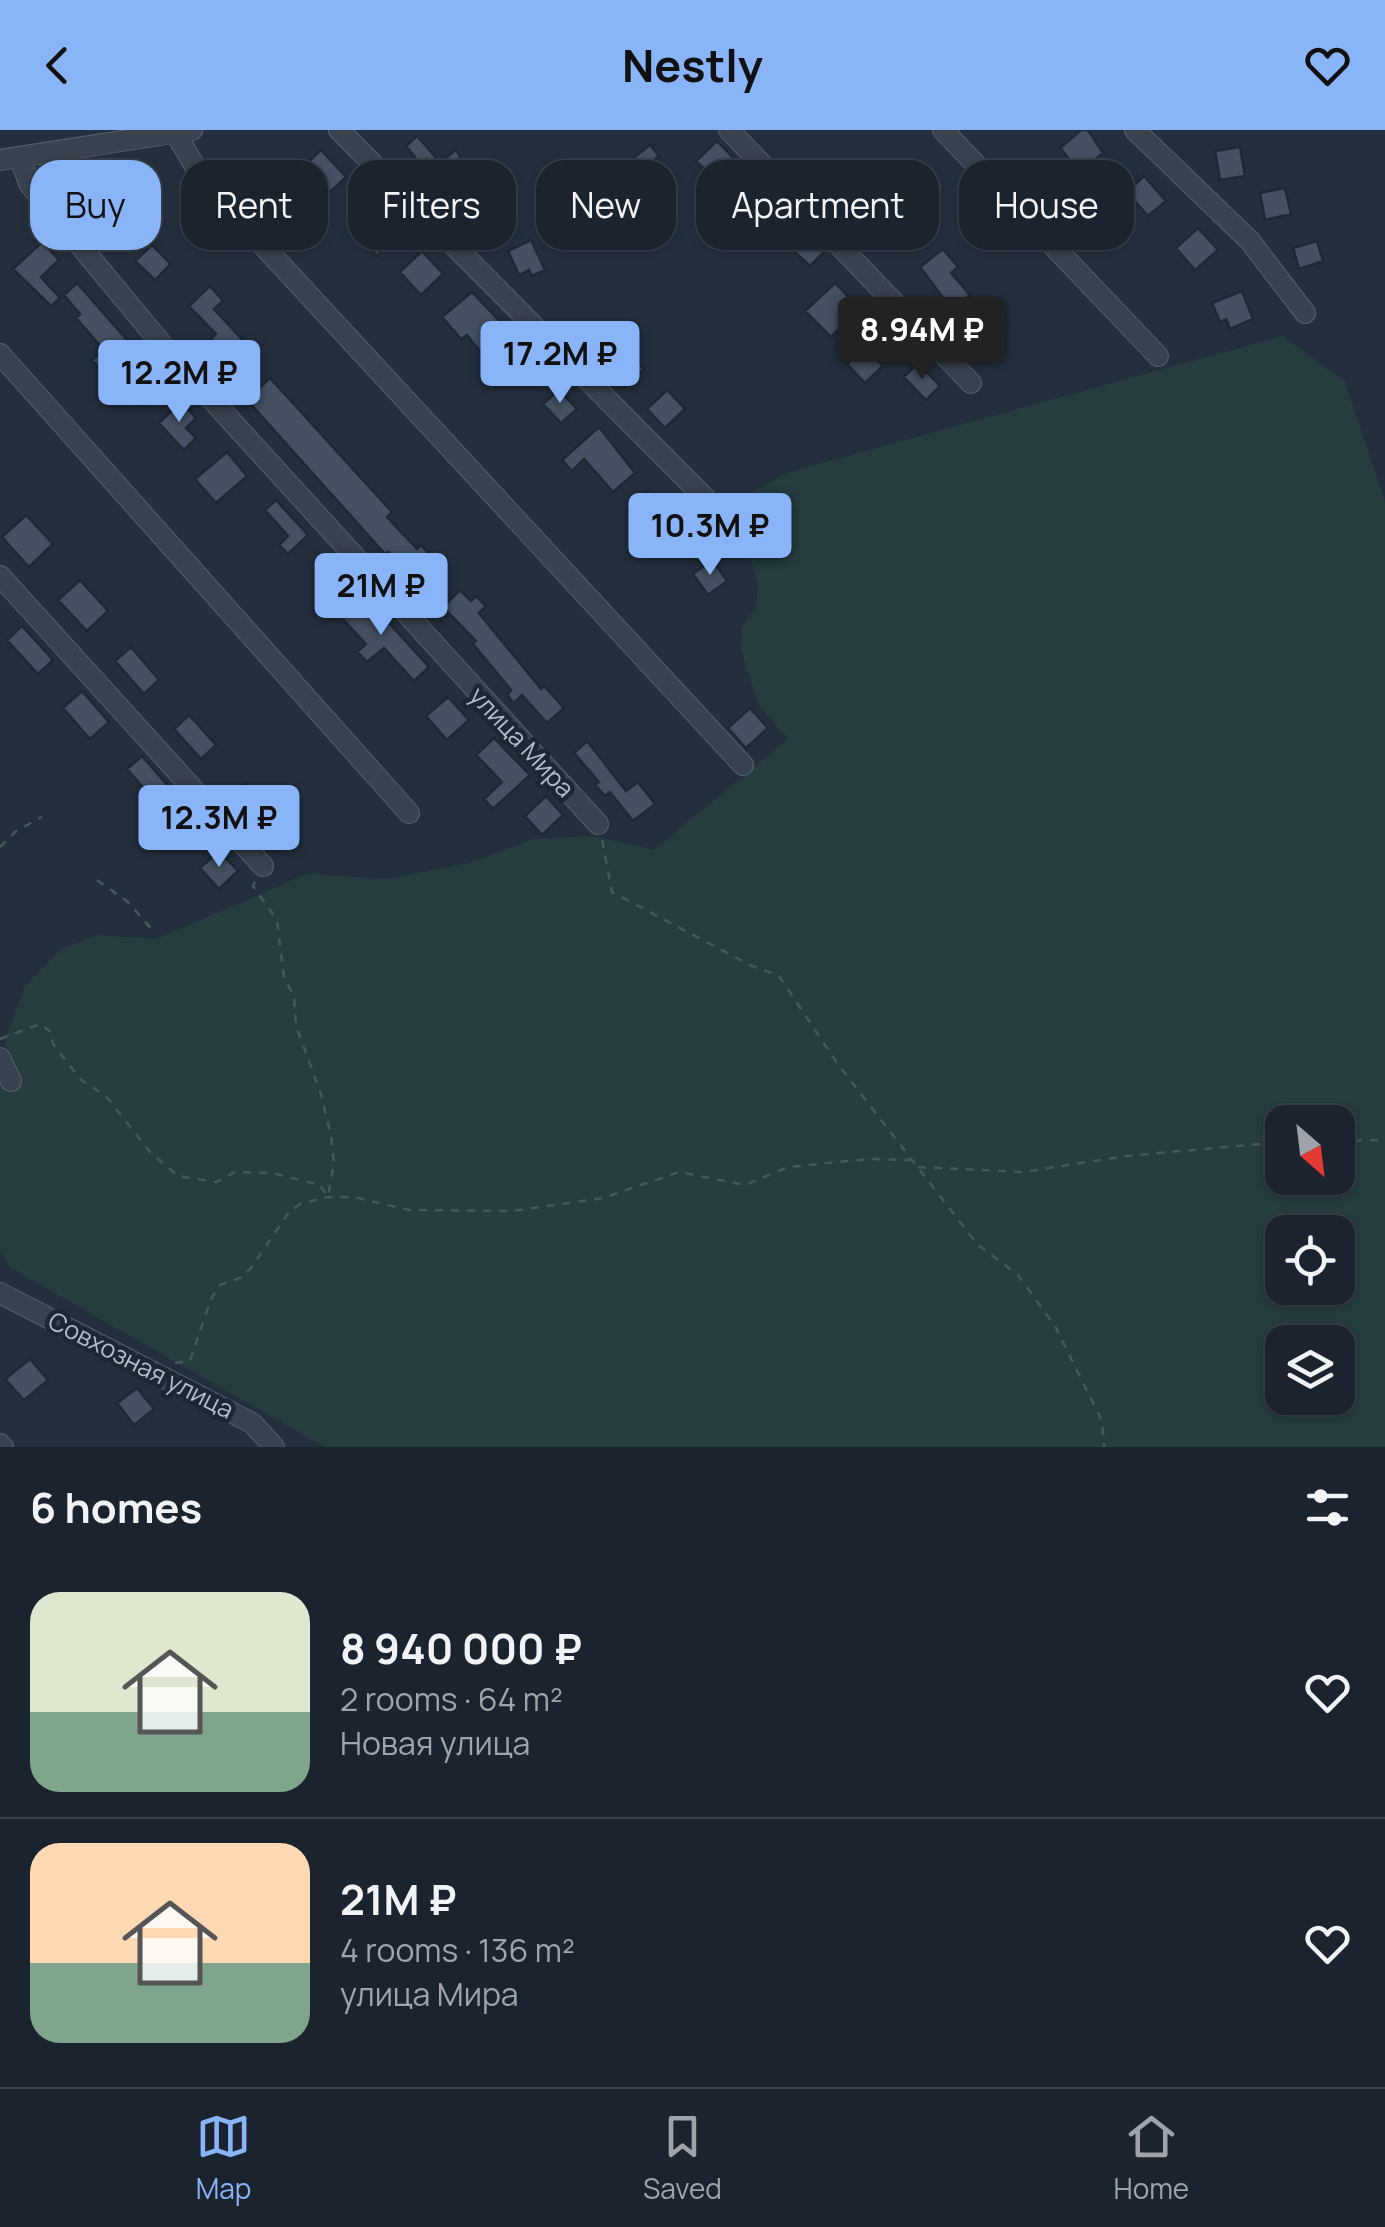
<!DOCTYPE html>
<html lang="en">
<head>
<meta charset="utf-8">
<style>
	body { margin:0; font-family:Manrope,sans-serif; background:#282f3a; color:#f1f3f6; height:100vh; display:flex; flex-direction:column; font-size:38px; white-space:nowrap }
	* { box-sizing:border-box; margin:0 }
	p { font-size:32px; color:#a0a4aa }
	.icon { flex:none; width:55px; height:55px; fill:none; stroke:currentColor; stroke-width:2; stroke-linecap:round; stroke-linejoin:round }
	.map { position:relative; height:1317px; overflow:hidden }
	.sheet { display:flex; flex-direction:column; background:#1b232e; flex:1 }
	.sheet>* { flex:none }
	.top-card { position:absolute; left:30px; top:30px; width:1325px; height:90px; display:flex; gap:20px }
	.needle { width:65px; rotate:152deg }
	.tools { position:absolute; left:1265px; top:975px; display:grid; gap:20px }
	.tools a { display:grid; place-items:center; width:90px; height:90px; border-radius:20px; background:#1b232e; box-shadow:0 2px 8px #0004,0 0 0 2px #39404a; font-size:50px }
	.price { position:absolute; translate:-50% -85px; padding:0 22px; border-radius:10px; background:#8ab4f8; color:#111; font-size:32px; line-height:65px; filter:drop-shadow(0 2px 5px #0008) }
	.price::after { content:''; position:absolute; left:50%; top:60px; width:30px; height:22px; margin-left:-15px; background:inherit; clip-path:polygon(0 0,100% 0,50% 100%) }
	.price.on { background:#222; color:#fff }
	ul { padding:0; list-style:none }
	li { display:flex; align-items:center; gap:30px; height:250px; padding:0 30px }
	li+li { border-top:2px solid #39404a }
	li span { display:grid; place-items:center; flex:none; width:280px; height:200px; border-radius:30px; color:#555 }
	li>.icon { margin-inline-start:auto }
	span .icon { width:120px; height:120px; fill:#fffc; stroke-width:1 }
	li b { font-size:42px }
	h2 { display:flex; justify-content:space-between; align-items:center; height:120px; padding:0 30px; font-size:42px }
	.tag { padding:0 35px; border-radius:30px; background:#1b232e; box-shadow:0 2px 8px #0004,0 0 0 2px #39404a; font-size:35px; line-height:90px }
	.tag.on { background:#8ab4f8; color:#111 }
	header { display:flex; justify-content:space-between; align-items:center; height:130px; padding:0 30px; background:#8ab4f8; color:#111; font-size:45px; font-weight:700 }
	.tab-bar { display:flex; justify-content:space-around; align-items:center; height:140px; border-top:2px solid #39404a; background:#1b232e; font-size:28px; color:#a0a4aa }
	.tab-bar a { display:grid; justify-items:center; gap:5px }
	.tab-bar .on { color:#8ab4f8 }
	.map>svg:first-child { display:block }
</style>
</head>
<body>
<header><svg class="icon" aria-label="back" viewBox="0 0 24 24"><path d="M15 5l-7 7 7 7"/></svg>Nestly<svg class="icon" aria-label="heart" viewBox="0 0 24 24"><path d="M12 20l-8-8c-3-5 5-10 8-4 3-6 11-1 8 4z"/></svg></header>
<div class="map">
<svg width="1385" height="1317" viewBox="0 0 1385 1317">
	<rect width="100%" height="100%" fill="#242f3e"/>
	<path fill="#263c3f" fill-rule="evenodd" d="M1283 206 1345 252 1385 371V1317H325L11 1138 0 1122V953L7 904 25 856 61 819 97 805 156 809 307 744 385 749 469 733 533 709 593 706 654 720 788 609 758 574 741 520 742 496 756 478 758 456 739 383 747 365 789 342ZM1282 992H1338V1048H1282ZM1282 1102H1338V1158H1282ZM1282 1212H1338V1268H1282Z"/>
	<path fill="#455162" stroke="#1f2835" stroke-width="2.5" d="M1081 0H1088L1103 23 1080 42 1060 18Z
		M417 6 440 32 456 20 494 86 479 94 454 47 439 57 406 16Z
		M717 11 766 62 747 80 696 31Z
		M650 15 659 26 620 56 611 45Z
		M1240 17 1245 46 1220 50 1215 21Z
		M321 20 346 47 326 66 301 39Z
		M838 30 868 64 887 47 900 61 885 74 909 100 891 116 867 90 860 96 820 46Z
		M1144 46 1166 71 1148 86 1127 62Z
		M112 48 138 86 115 103 96 78 92 81 84 72Z
		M1285 58 1291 84 1265 90 1260 63Z
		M377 75 402 104 377 126 352 98Z
		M785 83 825 121 810 136 769 98Z
		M1198 98 1218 120 1195 140 1176 118Z
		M531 110 545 140 532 146 529 140 519 145 508 121Z
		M1317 111 1323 131 1299 139 1293 118Z
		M42 112 59 130 41 147 60 168 51 176 13 139Z
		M152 115 171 134 155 150 135 131Z
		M943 119 958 137 951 143 970 165 947 185 938 175 944 169 920 137Z
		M422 121 443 144 421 165 400 142Z
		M77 153 163 251 137 274 103 236 100 239 92 230 104 220 76 188 80 184 64 165Z
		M835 153 860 179 831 207 805 181Z
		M210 156 223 171 214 179 249 217 229 235 208 212 216 204 189 176Z
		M1242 161 1253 189 1230 199 1226 189 1220 192 1212 173Z
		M472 162 510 202 482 224 467 205 461 209 442 187Z
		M995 174 1008 197 983 210 971 186Z
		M620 213 644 239 624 257 601 231Z
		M865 217 883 236 865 253 847 234Z
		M918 233 940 256 926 270 904 247Z
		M270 248 392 382 387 387 417 419 421 415 440 436 419 455 388 422 385 424 247 270Z
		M559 260 577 279 561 293 543 274Z
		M667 260 685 279 665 298 647 279Z
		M181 272 196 288 186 298 196 308 184 320 159 293Z
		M599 297 635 343 613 362 584 329 572 341 562 330Z
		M227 322 247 346 216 373 195 349Z
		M649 360 671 387 650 405 628 379Z
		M276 370 308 405 288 424 279 415 288 406 265 380Z
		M26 385 53 414 29 437 2 407Z
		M712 430 727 451 708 465 693 444Z
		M80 450 108 481 87 501 58 470Z
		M460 460 471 471 476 466 486 476 479 483 541 559 544 556 564 578 547 593 522 565 514 573 507 565 511 560 473 514 476 511 443 477Z
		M354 465 384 497 389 493 429 537 414 551 384 518 367 532 357 522 366 514 336 482Z
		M22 496 53 530 38 544 7 510Z
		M131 517 159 550 144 564 115 531Z
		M82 561 109 592 90 609 63 578Z
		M448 567 469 590 447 610 426 586Z
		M750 578 768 598 746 618 728 598Z
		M189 585 216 615 201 629 174 599Z
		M494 608 530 645 493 679 484 669 502 652 476 625Z
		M587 611 626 661 638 652 655 674 633 691 610 662 605 666 595 655 599 652 574 623Z
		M142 626 169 657 154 670 127 639Z
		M245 653 273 683 257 698 229 667Z
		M546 666 563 685 542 705 525 686Z
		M187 674 202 690 186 705 171 688Z
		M219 721 238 741 219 759 200 738Z
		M30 1229 48 1250 24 1270 5 1249Z
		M137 1258 154 1279 134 1295 117 1273Z"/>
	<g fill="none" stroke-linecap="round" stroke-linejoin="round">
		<defs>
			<path id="minor" d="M339 0 731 394
				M729 0 971 253
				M943 0 1158 226
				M1135 0 1250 111 1305 183
				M176 4 200 45 257 109 743 635
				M20 29 30 55 165 218 598 694
				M0 30 192 0
				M0 224 409 683
				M0 446 263 736
				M0 928 11 951
				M0 1163 252 1293 274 1317
				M0 1314 3 1317"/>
		</defs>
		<use href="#minor" stroke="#565f6c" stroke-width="22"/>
		<path stroke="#44595c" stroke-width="2.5" stroke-dasharray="8 8" stroke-linecap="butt" d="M602 710 612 762 750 835 779 846 837 933 977 1114 1018 1145 1055 1196 1102 1291 1104 1317
			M0 717 16 701 42 687
			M97 750 128 772 154 802
			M255 752 253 756 277 790 284 848 294 866 296 896 321 964 331 1006 334 1034 328 1066
			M0 909 40 894 51 902 53 914 81 950 106 966 150 1022 178 1046 216 1052 235 1042 272 1043 320 1055 327 1066
			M1338 1011 1385 1010
			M918 1037 1023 1042 1126 1026 1282 1012
			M175 1233 190 1231 211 1169 220 1155 242 1147 251 1138 289 1082 300 1074 328 1067H354L409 1080 512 1081 603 1068 679 1042 745 1055 788 1037 869 1029 911 1030"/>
		<use href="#minor" stroke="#38414e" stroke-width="20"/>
	</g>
	<g text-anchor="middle" stroke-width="9" stroke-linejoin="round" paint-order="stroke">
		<g font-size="25" fill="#b4bcc9" stroke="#1d2633">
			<text transform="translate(522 612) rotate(47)" y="9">улица Мира</text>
			<text transform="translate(141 1235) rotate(27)" y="9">Совхозная улица</text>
		</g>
	</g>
</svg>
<div class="tools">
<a><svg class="needle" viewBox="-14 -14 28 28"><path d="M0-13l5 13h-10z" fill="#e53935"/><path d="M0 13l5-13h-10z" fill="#a0a4aa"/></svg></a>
<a><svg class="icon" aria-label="locate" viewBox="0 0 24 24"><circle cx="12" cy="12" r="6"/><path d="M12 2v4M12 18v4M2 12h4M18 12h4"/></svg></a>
<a><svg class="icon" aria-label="layers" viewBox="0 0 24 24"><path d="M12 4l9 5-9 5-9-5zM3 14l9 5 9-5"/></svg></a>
</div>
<b class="price on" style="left:922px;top:252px">8.94M ₽</b>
<b class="price" style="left:560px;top:276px">17.2M ₽</b>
<b class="price" style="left:179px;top:295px">12.2M ₽</b>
<b class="price" style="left:710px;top:448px">10.3M ₽</b>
<b class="price" style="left:381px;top:508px">21M ₽</b>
<b class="price" style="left:219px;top:740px">12.3M ₽</b>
<div class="top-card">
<a class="tag on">Buy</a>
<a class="tag">Rent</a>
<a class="tag">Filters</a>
<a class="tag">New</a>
<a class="tag">Apartment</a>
<a class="tag">House</a>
</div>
</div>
<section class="sheet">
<h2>6 homes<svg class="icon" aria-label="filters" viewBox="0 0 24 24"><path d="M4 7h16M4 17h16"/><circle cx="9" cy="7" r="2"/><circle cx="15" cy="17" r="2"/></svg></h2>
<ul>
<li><span style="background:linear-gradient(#dfe7d0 60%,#7fa58c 0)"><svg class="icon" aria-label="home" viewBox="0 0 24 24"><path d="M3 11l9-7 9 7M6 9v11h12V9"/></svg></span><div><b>8 940 000 ₽</b><p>2 rooms · 64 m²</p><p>Новая улица</p></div><svg class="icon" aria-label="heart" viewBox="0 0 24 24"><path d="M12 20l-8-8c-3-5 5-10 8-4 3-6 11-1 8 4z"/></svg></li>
<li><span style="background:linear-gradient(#ffd9b3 60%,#7fa58c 0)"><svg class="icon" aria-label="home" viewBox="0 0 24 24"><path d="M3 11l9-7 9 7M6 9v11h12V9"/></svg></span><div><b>21M ₽</b><p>4 rooms · 136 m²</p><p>улица Мира</p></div><svg class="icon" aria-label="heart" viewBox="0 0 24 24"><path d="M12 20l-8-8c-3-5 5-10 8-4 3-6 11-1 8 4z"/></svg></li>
</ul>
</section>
<nav class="tab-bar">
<a class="on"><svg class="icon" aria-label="map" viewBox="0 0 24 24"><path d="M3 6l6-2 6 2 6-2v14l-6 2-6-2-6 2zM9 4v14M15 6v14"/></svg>Map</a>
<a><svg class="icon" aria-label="saved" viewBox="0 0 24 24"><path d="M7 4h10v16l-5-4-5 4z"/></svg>Saved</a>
<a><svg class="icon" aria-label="home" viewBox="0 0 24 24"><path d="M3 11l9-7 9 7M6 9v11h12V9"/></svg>Home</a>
</nav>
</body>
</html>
